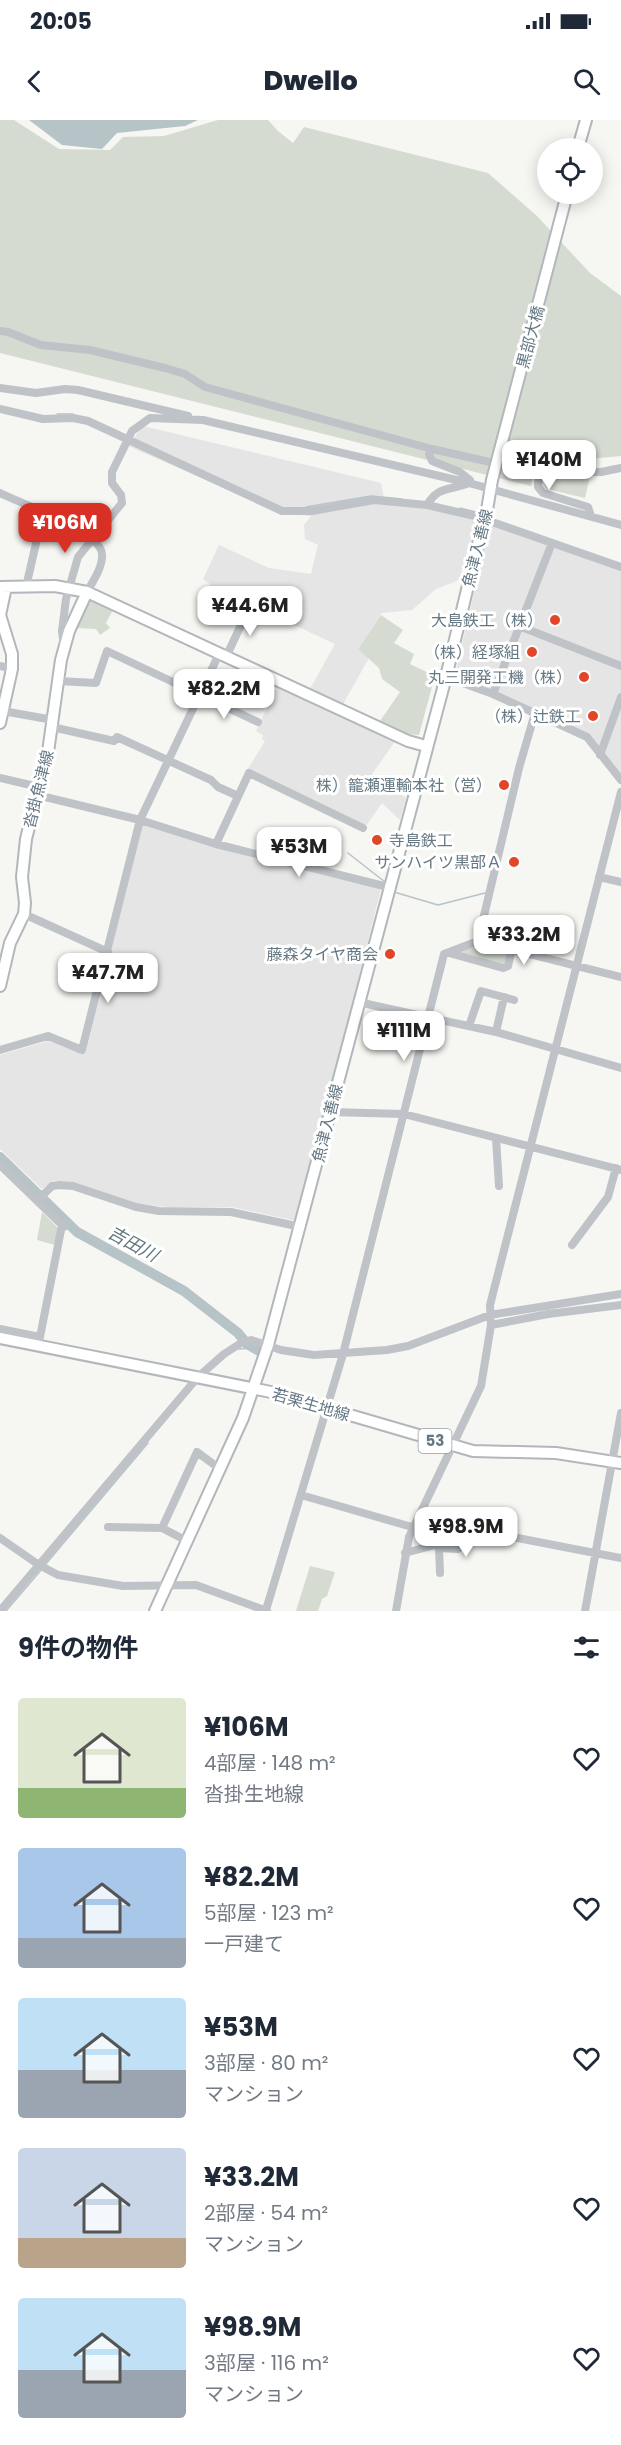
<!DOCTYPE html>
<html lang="ja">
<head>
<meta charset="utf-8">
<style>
	body { margin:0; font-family:Poppins,"Noto Sans JP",sans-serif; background:#f2f2f3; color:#1f2937; height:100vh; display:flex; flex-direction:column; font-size:22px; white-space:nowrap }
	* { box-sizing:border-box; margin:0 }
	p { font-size:20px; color:#747a83 }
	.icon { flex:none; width:33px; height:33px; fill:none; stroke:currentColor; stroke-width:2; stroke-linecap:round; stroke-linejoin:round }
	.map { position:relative; height:1491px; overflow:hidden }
	.sheet { display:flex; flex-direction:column; background:#fff; flex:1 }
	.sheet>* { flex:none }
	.fabs { position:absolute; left:537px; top:18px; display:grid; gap:12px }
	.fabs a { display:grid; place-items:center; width:66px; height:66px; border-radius:50%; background:#fff; box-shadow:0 3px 15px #0003; font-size:30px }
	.price { position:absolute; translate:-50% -51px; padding:0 14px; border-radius:12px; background:#fff; color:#222; font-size:20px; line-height:39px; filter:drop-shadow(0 2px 3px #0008) }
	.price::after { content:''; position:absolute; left:50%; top:36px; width:18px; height:14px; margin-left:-9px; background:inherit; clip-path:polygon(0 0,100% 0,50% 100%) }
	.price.selected { background:#d93025; color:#fff }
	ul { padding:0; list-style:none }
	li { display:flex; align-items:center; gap:18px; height:150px; padding:0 18px }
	li span { display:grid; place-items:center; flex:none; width:168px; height:120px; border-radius:6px; color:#555 }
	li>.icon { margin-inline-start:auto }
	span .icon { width:72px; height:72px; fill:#fffc; stroke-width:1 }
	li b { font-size:26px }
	h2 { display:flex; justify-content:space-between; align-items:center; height:72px; padding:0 18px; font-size:26px }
	.status { display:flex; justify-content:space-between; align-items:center; height:42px; padding:0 30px; background:#fff; direction:ltr }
	.status svg { height:16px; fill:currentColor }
	header { display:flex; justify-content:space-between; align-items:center; height:78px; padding:0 18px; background:#fff; font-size:27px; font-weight:800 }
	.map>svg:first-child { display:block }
</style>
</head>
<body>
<div class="status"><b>20:05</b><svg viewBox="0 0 49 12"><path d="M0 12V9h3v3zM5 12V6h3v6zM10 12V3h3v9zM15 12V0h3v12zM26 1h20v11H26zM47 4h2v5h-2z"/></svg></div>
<header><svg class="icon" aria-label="back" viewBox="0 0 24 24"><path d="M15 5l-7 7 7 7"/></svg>Dwello<svg class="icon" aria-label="search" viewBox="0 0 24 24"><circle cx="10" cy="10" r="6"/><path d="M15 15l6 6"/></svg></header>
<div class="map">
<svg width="621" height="1491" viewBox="0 0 621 1491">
	<rect width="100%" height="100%" fill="#f6f6f3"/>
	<path fill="#e4e5e4" d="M143 306 381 363 385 382 477 398 459 460 436 469 412 490 382 493 358 529 369 538 343 584 310 569 335 524 247 483 243 490 207 472 210 464 203 459 219 425 269 448 311 454 318 425 305 419 304 405 311 396 281 393 128 326Z
		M490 404 621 449V657L586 613 455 554Z
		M278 565 396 620 372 654 406 678 400 700 382 683 366 706 248 649 265 621 262 619 263 615 256 611Z
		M142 705 381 769 297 1101 232 1087H166L136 1083 65 1061H53L42 1069 0 1029V935L48 921 74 931 86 932Z"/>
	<path fill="#d6dbd2" d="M0 0H14L59 29 110 30 123 17 164 16 218 0H268L278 11 293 23 304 7 488 53 537 96 590 153 621 176V336L535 344 531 366 0 233Z
		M542 357H590L585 378 547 369Z
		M87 479 113 490 106 503 110 508 100 515 96 509 74 508Z
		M381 495 403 510 394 523 414 534 410 544 435 556 419 615 407 614 380 601 400 572 382 559 379 548 358 529Z
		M477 823 508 832 506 843 501 845 458 833Z
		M42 1092 58 1108 55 1125 37 1120Z
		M310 1446 335 1452 327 1476 322 1479 318 1491H296Z"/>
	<path fill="#b6c4c7" d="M29 0H198L185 6 117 13 102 29 62 25Z"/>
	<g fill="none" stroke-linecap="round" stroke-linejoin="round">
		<path stroke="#b6c4c7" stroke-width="1.5" d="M57 294H73
			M306 387 371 376 402 379
			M460 388 476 392
			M348 733 385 762
			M394 772 438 785 485 773
			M238 1229 255 1228
			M45 1445 148 1323
			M6 1491 42 1449"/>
		<path stroke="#b6c4c7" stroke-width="10" d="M0 1037 77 1112 184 1171 238 1213 247 1224 259 1231"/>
		<defs>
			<path id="major" d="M578 28 586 0
				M487 390 492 360
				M0 467 55 466 87 472 408 621 426 626
				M0 603 12 549V534L0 495 6 467
				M0 866 10 823 24 794 25 783 22 757 26 719 48 632 61 540 69 511 87 472
				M0 1218 271 1272 473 1331 556 1333 621 1343
				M155 1491 243 1298 268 1225 446 557 480 416"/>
		</defs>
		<use href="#major" stroke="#b2b7bb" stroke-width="14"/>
		<path stroke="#bfc3c7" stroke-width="8" d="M0 211 8 212 41 225 90 230 165 248 185 254 205 267 432 329
			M0 268 36 273 65 269 78 270 188 296
			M0 289 43 299 73 298 88 301 282 391H312L374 380 427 385
			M539 353 538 367 543 373 588 387 591 396
			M469 363C450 371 439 365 427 385L475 396 621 447
			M469 363 470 360 460 352 432 341 429 334 432 329 539 353 601 352 621 348
			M0 373C20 383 101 412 102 434 103 447 93 461 87 472
			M26 467 37 419
			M519 506 621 546
			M64 527 62 511 66 479 78 437 122 383 121 375 112 363V352L132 311 150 298 203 300 469 363 621 405
			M226 537 250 486
			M0 546 12 549
			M446 557 493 574 587 617 621 660
			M58 561 96 563 107 531 258 602
			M493 574 552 423
			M3 591 53 600
			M52 607 114 621 117 617 211 660 218 667 238 676
			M600 635 621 577
			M0 658 39 667
			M37 675 140 700 216 724 388 767
			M216 724 249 653 363 708
			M599 757 621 762
			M24 794 108 832
			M478 821 519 648 535 593
			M449 833 503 848 508 846 512 829
			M358 882 496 912 621 948
			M469 906 481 871 514 880
			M496 912 504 877
			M0 930 48 916 82 930 140 700 219 534
			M330 992 404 994 621 1050
			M496 1018 499 1066
			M0 1045 64 1107
			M37 1081 52 1066 60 1065 73 1066 136 1087 159 1091 231 1092 301 1107
			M572 1125 608 1077 616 1048
			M491 1205 548 1194 621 1185
			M0 1209 40 1217 62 1105
			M301 1375 412 1407 462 1393 492 1413 621 1438
			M108 1407 162 1408
			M0 1418 39 1445 58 1455 123 1466 196 1465 267 1491
			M187 1421 162 1408 197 1332 220 1349
			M439 1428 458 1429 462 1425 464 1412
			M405 1433 435 1425 439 1428 440 1453
			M266 1490 343 1234 444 834 478 821 621 857
			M0 1491 198 1257 224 1234 241 1223 251 1220 281 1230 314 1235 387 1230 408 1226 490 1195 621 1174
			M396 1491 409 1417 481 1266 491 1205 490 1185 621 672
			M585 1491 621 1293"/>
		<use href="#major" stroke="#fff" stroke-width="10"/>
		<defs>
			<path id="major-bridge" d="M492 360 567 74
				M480 416 487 390"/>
		</defs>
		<use href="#major-bridge" stroke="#b2b7bb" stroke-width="14" stroke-linecap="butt"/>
		<use href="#major-bridge" stroke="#fff" stroke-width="10"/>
	</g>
	<g fill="#e24527" stroke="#fff" stroke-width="2">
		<circle cx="555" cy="500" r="6"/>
		<circle cx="532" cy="532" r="6"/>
		<circle cx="584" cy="557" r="6"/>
		<circle cx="593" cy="596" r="6"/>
		<circle cx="504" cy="665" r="6"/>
		<circle cx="377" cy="720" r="6"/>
		<circle cx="514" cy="742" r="6"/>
		<circle cx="390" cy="834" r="6"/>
	</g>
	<g text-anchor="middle" stroke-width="6" stroke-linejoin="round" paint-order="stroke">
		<rect fill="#fff" stroke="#93a0a9" stroke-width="1.5" x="418.5" y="1309" width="33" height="24" rx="4.5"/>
		<g font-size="15" font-weight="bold" fill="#657884">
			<text x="435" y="1326">53</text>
		</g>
		<g font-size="16" fill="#657884" stroke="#fff">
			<text transform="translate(530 217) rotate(-75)" y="6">黒部大橋</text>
			<text transform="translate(477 428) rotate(-76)" y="6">魚津入善線</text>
			<text transform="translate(38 669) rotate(-76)" y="6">沓掛魚津線</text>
			<text transform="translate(327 1003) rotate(-76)" y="6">魚津入善線</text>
			<text transform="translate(311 1284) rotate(16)" y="6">若栗生地線</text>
		</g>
		<g font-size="16" fill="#657884" stroke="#fff" text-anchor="end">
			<text x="543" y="506">大島鉄工（株）</text>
			<text x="520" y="538">（株）経塚組</text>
			<text x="572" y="563">丸三開発工機（株）</text>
			<text x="581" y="602">（株）辻鉄工</text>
			<text x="492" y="671">株）籠瀬運輸本社（営）</text>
			<text x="389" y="726" text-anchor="start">寺島鉄工</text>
			<text x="502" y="748">サンハイツ黒部Ａ</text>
			<text x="378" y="840">藤森タイヤ商会</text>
		</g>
		<g font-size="18" font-style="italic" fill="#617a80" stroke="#fff">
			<text transform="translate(133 1124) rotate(29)" y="6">吉田川</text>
		</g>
	</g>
</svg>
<div class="fabs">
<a><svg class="icon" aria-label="locate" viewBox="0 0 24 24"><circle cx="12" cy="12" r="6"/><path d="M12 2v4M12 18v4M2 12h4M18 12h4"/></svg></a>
</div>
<b class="price" style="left:549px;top:371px">¥140M</b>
<b class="price selected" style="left:65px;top:434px">¥106M</b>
<b class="price" style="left:250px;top:517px">¥44.6M</b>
<b class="price" style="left:224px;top:600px">¥82.2M</b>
<b class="price" style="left:299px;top:758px">¥53M</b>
<b class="price" style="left:524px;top:846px">¥33.2M</b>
<b class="price" style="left:108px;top:884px">¥47.7M</b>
<b class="price" style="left:404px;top:942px">¥111M</b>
<b class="price" style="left:466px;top:1438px">¥98.9M</b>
</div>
<section class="sheet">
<h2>9件の物件<svg class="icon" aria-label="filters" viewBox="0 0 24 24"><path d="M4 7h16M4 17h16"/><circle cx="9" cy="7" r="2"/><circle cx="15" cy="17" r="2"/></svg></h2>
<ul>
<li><span style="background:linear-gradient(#dfe7d0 75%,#8fb573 0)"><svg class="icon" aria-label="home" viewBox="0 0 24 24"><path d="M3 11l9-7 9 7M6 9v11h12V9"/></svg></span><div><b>¥106M</b><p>4部屋 · 148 m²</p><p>沓掛生地線</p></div><svg class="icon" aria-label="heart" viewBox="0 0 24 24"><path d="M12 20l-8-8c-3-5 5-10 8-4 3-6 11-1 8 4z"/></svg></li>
<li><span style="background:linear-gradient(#a9c7e8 75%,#9aa5b1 0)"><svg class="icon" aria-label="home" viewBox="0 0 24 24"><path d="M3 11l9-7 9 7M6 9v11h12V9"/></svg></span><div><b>¥82.2M</b><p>5部屋 · 123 m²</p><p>一戸建て</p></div><svg class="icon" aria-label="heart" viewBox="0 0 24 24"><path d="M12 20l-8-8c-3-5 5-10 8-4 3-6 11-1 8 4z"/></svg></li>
<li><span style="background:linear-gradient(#bfe0f5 60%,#9aa5b1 0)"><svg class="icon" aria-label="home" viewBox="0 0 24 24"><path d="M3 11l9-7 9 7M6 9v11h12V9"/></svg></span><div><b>¥53M</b><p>3部屋 · 80 m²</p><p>マンション</p></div><svg class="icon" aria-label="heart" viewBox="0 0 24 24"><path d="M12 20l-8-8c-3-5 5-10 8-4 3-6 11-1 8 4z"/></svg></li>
<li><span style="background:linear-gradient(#c9d6e8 75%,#b9a48a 0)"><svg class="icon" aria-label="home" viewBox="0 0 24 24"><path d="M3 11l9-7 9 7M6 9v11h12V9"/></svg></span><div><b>¥33.2M</b><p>2部屋 · 54 m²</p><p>マンション</p></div><svg class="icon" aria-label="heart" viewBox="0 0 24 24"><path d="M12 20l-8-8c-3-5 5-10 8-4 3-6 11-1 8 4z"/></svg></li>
<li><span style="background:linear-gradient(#bfe0f5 60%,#9aa5b1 0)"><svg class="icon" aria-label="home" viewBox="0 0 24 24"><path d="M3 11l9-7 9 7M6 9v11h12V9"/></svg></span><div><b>¥98.9M</b><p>3部屋 · 116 m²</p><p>マンション</p></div><svg class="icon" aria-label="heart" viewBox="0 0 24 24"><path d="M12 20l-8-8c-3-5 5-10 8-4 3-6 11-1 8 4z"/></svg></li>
</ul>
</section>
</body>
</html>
